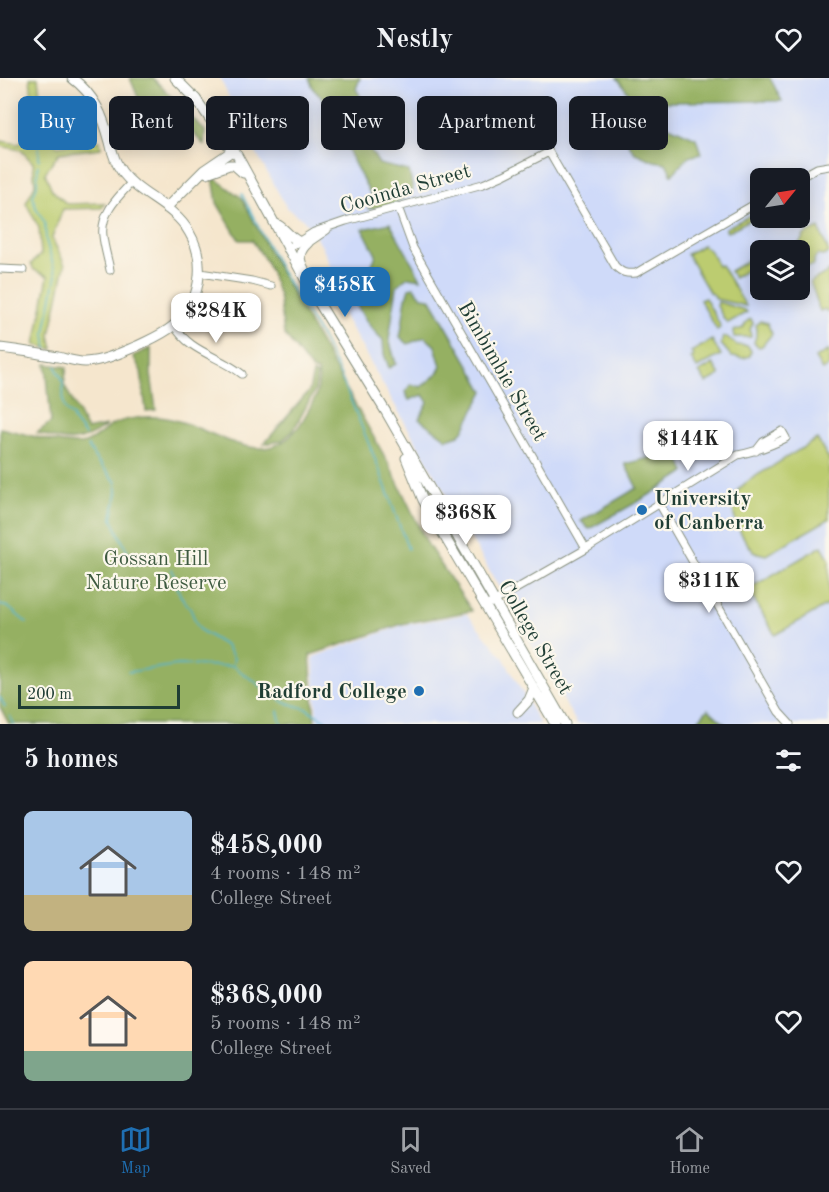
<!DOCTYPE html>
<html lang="en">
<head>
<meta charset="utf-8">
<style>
	body { margin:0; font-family:"Old Standard TT",serif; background:#20242c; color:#f1f3f6; height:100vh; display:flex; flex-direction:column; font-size:22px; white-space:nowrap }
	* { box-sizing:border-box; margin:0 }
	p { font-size:20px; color:#9ea1a6 }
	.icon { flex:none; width:33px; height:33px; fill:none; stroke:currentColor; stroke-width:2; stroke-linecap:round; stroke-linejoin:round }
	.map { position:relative; height:646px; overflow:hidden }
	.drawer { display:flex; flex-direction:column; background:#171b24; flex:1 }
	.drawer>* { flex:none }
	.guide { position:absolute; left:18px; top:18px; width:794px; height:54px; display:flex; gap:12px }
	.needle { width:39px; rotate:60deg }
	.buttons { position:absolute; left:750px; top:90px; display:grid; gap:12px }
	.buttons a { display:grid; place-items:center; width:60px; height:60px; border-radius:9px; background:#171b24; box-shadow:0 3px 15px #0003; font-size:30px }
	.scale { position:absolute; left:18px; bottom:15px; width:162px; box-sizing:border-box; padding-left:6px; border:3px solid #1f3d34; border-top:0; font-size:16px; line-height:21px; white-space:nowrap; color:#1f3d34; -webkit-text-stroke:4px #fbf7ec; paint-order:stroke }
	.price { position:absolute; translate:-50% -51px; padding:0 14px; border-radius:12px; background:#fff; color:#222; font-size:20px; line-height:39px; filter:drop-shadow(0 2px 3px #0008) }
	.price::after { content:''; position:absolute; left:50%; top:36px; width:18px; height:14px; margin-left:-9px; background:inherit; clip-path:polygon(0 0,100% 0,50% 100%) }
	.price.current { background:#1f6fb2; color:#fff }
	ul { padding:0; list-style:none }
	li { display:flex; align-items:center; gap:18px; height:150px; padding:0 24px }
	li span { display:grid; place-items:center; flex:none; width:168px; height:120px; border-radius:9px; color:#555 }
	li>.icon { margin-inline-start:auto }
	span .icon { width:72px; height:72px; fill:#fffc; stroke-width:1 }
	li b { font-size:26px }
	h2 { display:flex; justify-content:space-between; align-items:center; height:72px; padding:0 24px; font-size:26px }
	.chip { padding:0 21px; border-radius:9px; background:#171b24; box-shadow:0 3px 15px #0003; font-size:21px; line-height:54px }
	.chip.current { background:#1f6fb2; color:#fff }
	header { display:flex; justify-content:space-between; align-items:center; height:78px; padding:0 24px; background:#171b24; font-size:27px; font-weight:700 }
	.menu { display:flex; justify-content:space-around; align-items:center; height:84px; border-top:2px solid #363941; background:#171b24; font-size:16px; color:#9ea1a6 }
	.menu a { display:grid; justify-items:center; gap:3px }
	.menu .current { color:#1f6fb2 }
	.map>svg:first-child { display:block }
</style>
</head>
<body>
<header><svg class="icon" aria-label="back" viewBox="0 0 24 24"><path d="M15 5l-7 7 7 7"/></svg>Nestly<svg class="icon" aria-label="heart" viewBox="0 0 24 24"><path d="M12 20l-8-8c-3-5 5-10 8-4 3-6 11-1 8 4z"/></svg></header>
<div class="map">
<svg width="829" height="646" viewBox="0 0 829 646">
	<rect width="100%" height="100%" fill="#fbf7ec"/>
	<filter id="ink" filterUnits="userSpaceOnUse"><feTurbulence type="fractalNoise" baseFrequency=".0167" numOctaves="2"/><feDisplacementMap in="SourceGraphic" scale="12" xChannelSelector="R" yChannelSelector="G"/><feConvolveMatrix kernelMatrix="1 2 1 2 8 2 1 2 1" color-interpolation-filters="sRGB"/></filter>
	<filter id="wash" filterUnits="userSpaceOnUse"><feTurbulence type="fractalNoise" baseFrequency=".008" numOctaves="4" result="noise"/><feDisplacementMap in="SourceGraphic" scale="24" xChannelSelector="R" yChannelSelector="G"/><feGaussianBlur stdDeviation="1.35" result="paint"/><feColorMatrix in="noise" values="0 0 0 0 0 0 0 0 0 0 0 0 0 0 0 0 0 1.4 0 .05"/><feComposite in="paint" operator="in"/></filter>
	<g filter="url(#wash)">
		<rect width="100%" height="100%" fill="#f5e6cd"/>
		<path fill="#cfdaf9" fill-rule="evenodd" d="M220 0H829V646H577L332 217 326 201 330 188 323 170 306 144 287 130 251 66ZM760 100H800V140H760ZM760 172H800V212H760Z
			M467 536 503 579 540 646H317L313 579 401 548Z"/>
		<path fill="#bccc6f" stroke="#6e8452" stroke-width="1.5" d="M30 0H38L44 53 57 68 100 63 101 70 59 75 45 95 52 112 67 126 105 125 102 130 63 131 52 160 65 187 50 257 53 271 35 267 48 198 34 192 31 186 41 176 39 150 26 125 35 107 33 85 21 72 0 68V63L19 66 36 56Z
			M760 132V142L753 140 727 154 726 152V150Z
			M819 150 829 175 823 178 817 177 814 182V187L806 189 800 183V172H795L805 156Z
			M703 167 710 173 718 188 721 187 746 228 716 221 714 217 709 214 687 176Z
			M756 178H760V184L734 200 730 193Z
			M829 193V232L827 234 825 231 820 233C816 223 815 214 810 204Z
			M705 220 719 245 720 250 717 252 700 222Z
			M718 224 745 232 747 234 728 245 724 241 717 228Z
			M751 241 753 245 750 252 751 259H734L733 253 743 250 747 243Z
			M760 243 767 245 772 256 762 268 759 269 754 265 756 258V247Z
			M723 259H727L737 267 748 268 751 273 750 278 744 280 732 279 721 266Z
			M712 262 721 277 697 290 691 280 694 278 691 274Z
			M829 272V288L822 292 815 280Z
			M713 286 720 297 706 305 699 294Z
			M817 361 829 381V441L766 477 754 474C741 458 724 432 739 411 747 402 759 396 770 390 785 380 801 371 817 361Z
			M822 468 829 480V526L775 557 748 511Z"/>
		<path fill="#95b062" stroke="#5a764b" stroke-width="1.5" d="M130 0H153L205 53 204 67 165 25 143 31Z
			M309 0H360L356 11 367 30 369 46 367 66 379 86 409 93 413 112C399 125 387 130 368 131L371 117 354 85 334 36 326 23 314 12Z
			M617 0H770L782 23 662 24V45L696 60 701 76 688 79 672 97 666 85 654 83 635 75 619 52V31L630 17Z
			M213 99 242 120 274 183 389 386 428 467 472 533 402 546 310 577 315 646H9L0 629V350C21 354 66 370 85 365 96 361 102 353 112 347 123 341 144 338 157 339 208 341 267 407 304 340 313 325 321 312 318 294L312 292 284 256 279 217 267 185 252 162H239L217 125Z
			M390 145 421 201 408 199 397 208 389 261 396 286 389 290 384 276 383 262C367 247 358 232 350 211L369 194 376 177 363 151Z
			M414 209 422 219 430 220 484 313 463 353 459 357 447 361 419 341 428 324 423 317 409 322 405 314 411 306 421 309 437 296 441 288 435 268 425 259 408 266 400 259C404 243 403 226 409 210Z
			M151 270V296L156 332 146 333 141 293 133 278Z
			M46 286 67 289 64 306 87 352 106 348C79 368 67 364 37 355L51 344Z
			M313 295 317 297 315 312 293 353 281 363 264 366 309 313Z
			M661 377 679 379 685 394 646 419 589 451 581 443 637 410 625 386Z
			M708 631 725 646H695Z"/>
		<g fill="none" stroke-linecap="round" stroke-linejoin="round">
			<path stroke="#4cb3cb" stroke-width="1.5" d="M39 82V68
				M38 87 37 108 33 118 36 130 45 145 46 162 56 197 45 255 47 271
				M242 116 281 193 322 260 340 296 380 393 408 471
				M56 288C57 295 60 295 62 301 66 314 58 331 73 338V342L85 357
				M88 368 95 380 116 404 117 414 112 441 128 475 137 487
				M172 491 180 517 190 530 197 547 200 552 226 568 234 580 233 586
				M0 527 8 529 27 545
				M128 594 178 587 233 588 269 614 284 624 307 631 331 646
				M0 619 5 629
				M278 633 281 646
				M10 638 14 646"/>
		</g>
	</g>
	<g filter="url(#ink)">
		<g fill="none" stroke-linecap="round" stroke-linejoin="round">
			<defs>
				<path id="street" d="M799 100 817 90 829 88
					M398 129 413 170 586 471
					M304 164 308 165 327 152
					M287 171 314 154 346 143 483 106 504 97 549 74 615 188C622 195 626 196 636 195L760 123
					M0 191 23 192
					M110 192C108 181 104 169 103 158 100 136 118 119 132 104
					M200 195 252 203 271 208
					M174 247C189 274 220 278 242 296
					M659 425 779 634 790 646
					M486 528 586 471 738 377C757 373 769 369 786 360L782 353 763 364 756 373"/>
				<path id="secondary" d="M175 0 196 21 232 73 237 77 311 212 386 334 565 646
					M207 95 229 87H234L243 95
					M166 130 204 92 232 73
					M276 146C284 149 288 158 298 163
					M304 191C298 180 299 173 308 165
					M0 270C20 272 39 276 58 279 67 281 77 284 85 284 104 283 120 275 137 268 149 262 162 257 173 248 201 226 207 184 189 154 174 127 140 118 122 94 116 86 112 74 110 64 103 38 95 17 72 0
					M406 380 423 422 555 646
					M518 634 529 622 534 610"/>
			</defs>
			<use href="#street" stroke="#8a9280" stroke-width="9"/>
			<use href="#secondary" stroke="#8a9280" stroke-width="11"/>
			<use href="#street" stroke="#fff" stroke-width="7"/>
			<use href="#secondary" stroke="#fff" stroke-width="9"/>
		</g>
	</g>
	<g fill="#1f6fb2" stroke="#fbf7ec" stroke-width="2">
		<circle cx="642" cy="432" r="6"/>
		<circle cx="419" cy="613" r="6"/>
	</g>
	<g text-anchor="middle" stroke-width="4.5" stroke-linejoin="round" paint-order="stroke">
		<g font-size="21" fill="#1f3d34" stroke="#fbf7ec">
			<text transform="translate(405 110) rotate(-16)" y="7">Cooinda Street</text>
			<text transform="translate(503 293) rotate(60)" y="7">Bimbimbie Street</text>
			<text transform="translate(536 559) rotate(60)" y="7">College Street</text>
		</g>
		<g font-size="21" font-weight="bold" fill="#1f3d34" stroke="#fbf7ec" text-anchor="start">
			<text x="654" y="427">University<tspan x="654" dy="24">of Canberra</tspan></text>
			<text x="407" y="620" text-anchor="end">Radford College</text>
		</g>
		<g font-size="21" fill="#3e5a40" stroke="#fbf7ec">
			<text x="156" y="487">Gossan Hill<tspan x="156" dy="24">Nature Reserve</tspan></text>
		</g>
	</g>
</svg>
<div class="buttons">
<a><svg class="needle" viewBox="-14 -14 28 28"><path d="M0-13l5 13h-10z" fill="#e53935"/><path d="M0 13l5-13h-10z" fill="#9ea1a6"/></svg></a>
<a><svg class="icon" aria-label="layers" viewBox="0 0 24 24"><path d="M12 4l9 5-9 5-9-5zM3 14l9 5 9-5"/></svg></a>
</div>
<div class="scale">200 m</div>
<b class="price current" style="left:345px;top:240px">$458K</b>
<b class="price" style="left:216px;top:266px">$284K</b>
<b class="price" style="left:688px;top:394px">$144K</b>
<b class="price" style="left:466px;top:468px">$368K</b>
<b class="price" style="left:709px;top:536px">$311K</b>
<div class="guide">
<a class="chip current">Buy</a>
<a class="chip">Rent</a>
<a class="chip">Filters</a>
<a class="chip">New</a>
<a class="chip">Apartment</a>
<a class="chip">House</a>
</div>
</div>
<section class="drawer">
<h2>5 homes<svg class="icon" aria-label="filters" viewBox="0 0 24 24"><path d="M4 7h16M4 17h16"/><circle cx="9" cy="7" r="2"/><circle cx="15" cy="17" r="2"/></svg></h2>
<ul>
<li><span style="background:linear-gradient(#a9c7e8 70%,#c2b280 0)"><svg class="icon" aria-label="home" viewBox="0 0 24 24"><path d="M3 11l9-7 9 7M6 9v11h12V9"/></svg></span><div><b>$458,000</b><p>4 rooms · 148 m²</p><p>College Street</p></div><svg class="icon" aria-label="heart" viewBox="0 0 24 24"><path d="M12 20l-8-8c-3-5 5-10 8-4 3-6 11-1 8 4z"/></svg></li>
<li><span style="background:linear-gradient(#ffd9b3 75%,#7fa58c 0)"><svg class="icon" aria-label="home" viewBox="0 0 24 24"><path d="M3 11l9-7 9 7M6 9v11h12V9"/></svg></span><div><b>$368,000</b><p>5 rooms · 148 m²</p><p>College Street</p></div><svg class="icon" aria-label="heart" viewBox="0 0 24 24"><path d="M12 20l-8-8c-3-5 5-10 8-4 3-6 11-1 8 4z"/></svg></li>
</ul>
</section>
<nav class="menu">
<a class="current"><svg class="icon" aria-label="map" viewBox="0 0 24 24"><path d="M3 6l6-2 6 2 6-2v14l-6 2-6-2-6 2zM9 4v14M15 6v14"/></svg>Map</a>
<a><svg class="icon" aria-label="saved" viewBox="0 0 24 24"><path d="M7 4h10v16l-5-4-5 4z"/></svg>Saved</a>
<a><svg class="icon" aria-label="home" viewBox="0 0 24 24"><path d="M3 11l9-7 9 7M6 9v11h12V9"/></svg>Home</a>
</nav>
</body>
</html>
